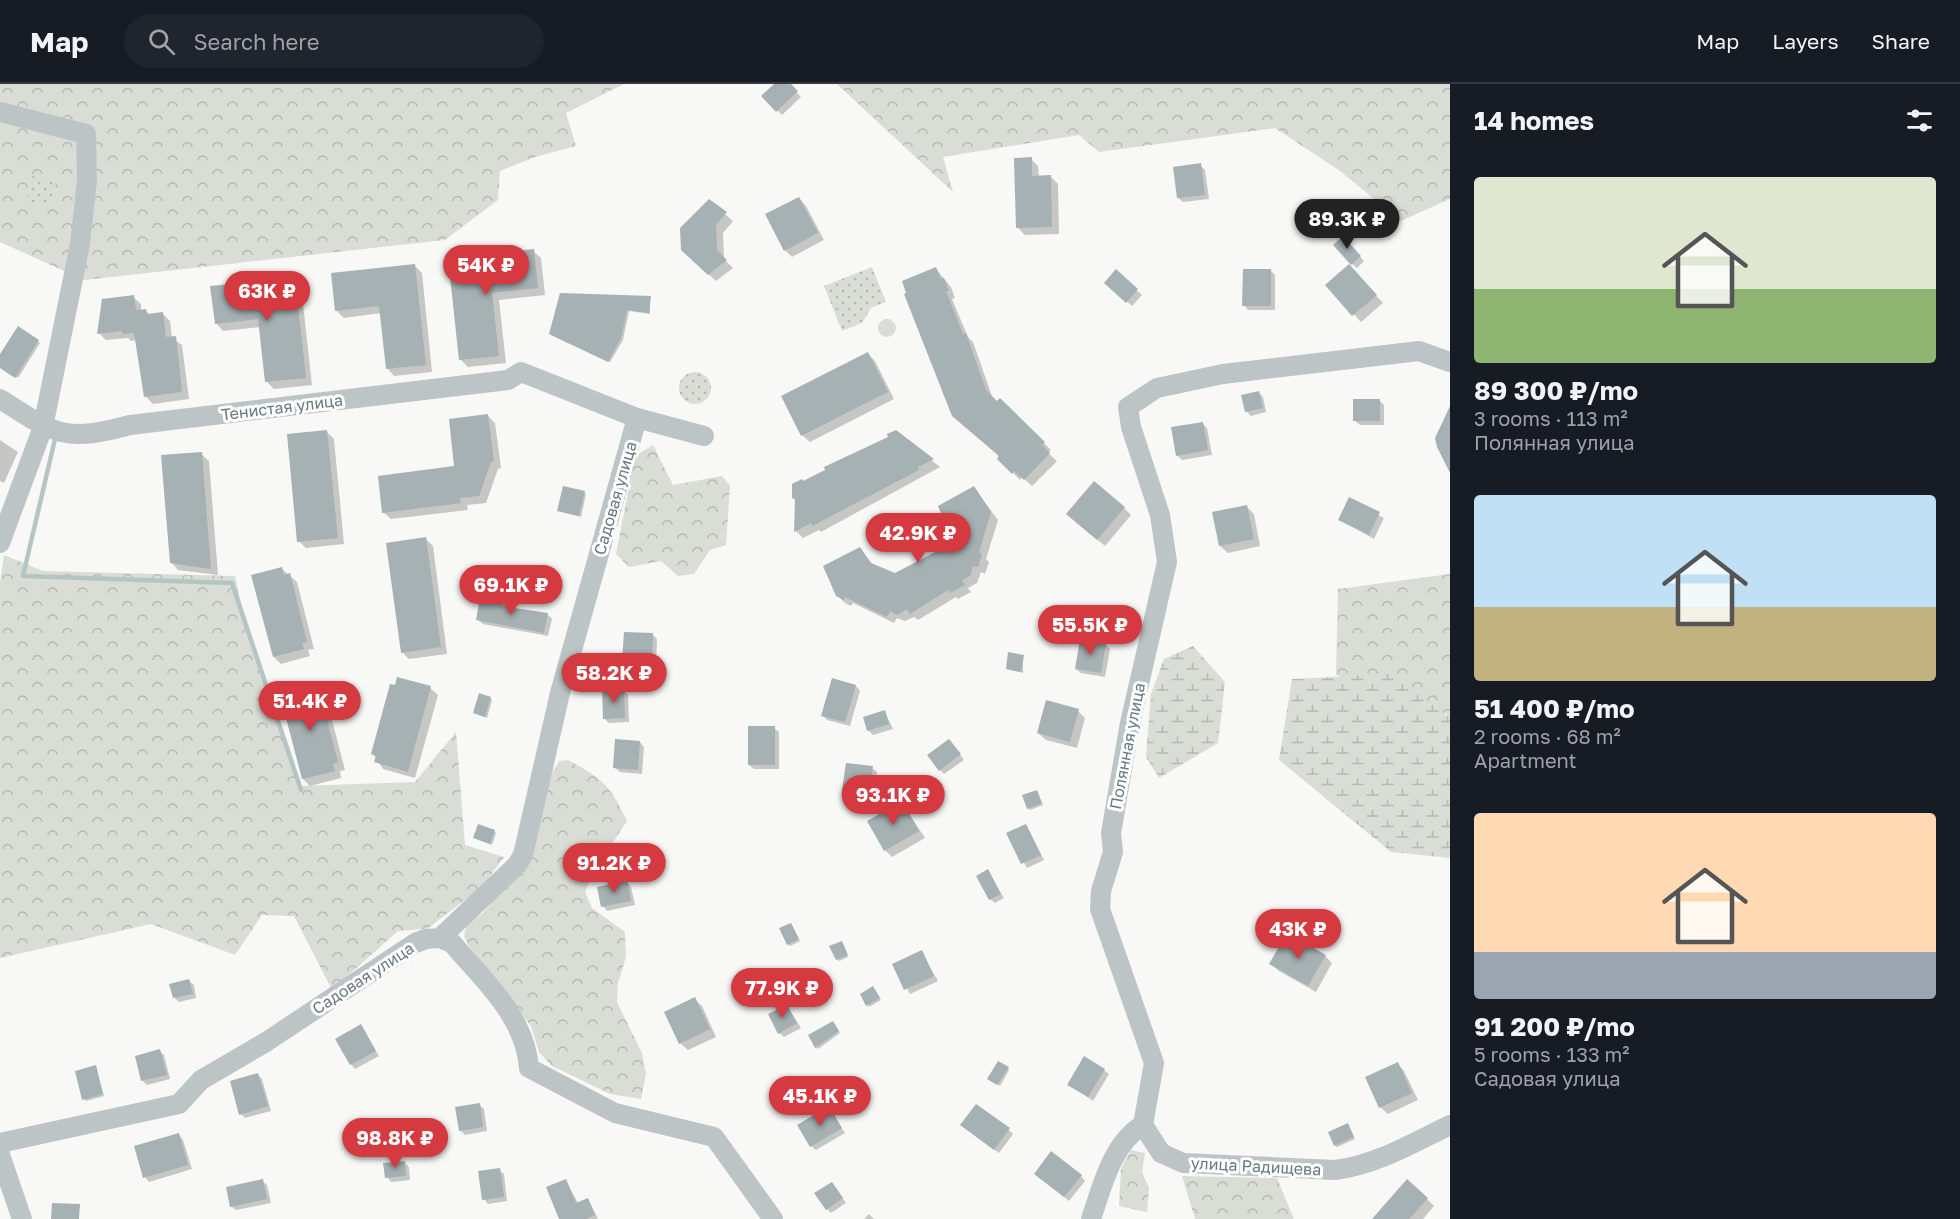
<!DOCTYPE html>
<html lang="en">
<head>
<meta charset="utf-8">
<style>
	body { margin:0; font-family:"Golos Text",sans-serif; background:#20242c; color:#f1f3f6; height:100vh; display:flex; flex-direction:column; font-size:22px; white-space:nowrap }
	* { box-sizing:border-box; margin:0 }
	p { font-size:20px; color:#9ea1a6 }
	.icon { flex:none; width:33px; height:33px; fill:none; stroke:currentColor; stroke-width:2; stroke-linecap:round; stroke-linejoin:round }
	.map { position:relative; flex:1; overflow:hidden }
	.panel { display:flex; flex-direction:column; background:#171b24; width:510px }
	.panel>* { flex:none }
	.price { position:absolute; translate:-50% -51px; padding:0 14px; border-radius:21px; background:#d53a40; color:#fff; font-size:20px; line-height:39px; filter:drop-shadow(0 2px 3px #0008) }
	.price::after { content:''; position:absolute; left:50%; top:36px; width:18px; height:14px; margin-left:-9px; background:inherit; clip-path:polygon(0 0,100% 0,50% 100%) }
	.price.on { background:#222; color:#fff }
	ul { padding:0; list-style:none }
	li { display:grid; align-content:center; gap:12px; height:318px; padding:0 24px }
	li span { display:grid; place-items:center; height:186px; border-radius:6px; color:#555 }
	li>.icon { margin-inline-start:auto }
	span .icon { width:108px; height:108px; fill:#fffc; stroke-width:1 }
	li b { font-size:26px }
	h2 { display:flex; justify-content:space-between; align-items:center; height:72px; padding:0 24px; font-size:26px }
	header { display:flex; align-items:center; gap:36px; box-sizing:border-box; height:84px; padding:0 30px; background:#171b24; border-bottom:2px solid #363941 }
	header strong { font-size:28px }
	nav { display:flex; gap:33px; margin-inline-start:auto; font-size:21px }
	.search { width:420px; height:54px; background:#20242c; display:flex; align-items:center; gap:15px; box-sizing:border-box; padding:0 21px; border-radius:33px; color:#9ea1a6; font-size:22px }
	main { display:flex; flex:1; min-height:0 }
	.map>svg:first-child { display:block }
</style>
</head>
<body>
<header>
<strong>Map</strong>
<div class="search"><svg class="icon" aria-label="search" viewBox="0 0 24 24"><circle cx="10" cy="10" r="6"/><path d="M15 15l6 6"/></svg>Search here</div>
<nav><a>Map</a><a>Layers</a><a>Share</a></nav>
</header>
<main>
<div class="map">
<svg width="1450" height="1135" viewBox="0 0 1450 1135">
	<defs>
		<pattern id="grass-tufts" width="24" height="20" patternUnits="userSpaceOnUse" patternTransform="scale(1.5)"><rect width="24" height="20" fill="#daddd6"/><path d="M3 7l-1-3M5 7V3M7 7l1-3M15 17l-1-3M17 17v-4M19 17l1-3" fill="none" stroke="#b5b8b3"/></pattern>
		<pattern id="forest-crowns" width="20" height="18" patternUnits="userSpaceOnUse" patternTransform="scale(1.5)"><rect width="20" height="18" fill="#daddd6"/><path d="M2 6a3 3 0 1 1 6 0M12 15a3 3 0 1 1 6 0" fill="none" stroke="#b5b8b3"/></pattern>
		<pattern id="wetland-marsh" width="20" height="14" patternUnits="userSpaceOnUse" patternTransform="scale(1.5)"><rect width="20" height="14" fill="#daddd6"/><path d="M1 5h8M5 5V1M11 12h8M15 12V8" fill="none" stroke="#b5b8b3"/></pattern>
		<pattern id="park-dots" width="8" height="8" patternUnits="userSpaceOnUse" patternTransform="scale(1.5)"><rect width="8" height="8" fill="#daddd6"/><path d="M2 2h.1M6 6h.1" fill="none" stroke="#b5b8b3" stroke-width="1.8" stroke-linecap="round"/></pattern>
	</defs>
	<rect width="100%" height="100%" fill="#f8f8f6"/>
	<path fill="url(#grass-tufts)" d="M878 244a9 9 0 1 1 18 0a9 9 0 1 1-18 0Z"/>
	<path fill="url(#forest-crowns)" d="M0 0H624L566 29 576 62 535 73 500 87 498 116 445 156 84 196 0 158Z
		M837 0H1450V115L1401 137 1340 87 1275 44 1099 68 1079 51 943 73 953 108Z
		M653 361 673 401 722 392 730 402 726 461 710 466 694 490 678 492 661 477 629 483 616 470 635 372Z
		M4 471 43 487 235 492 246 543 300 702 415 698 456 648 465 761 504 773 482 803 427 845 398 847 332 906 294 832 262 831 235 871 151 840 0 874V498Z
		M1450 490V634L1446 630 1336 591 1338 505Z
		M568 676C603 695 610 701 627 737L594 787 585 808 592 824 625 848 626 873 618 899 617 918 642 969 646 990 641 1015 610 1010 552 982 539 968 531 942 470 864 464 852 467 837 482 830 531 774 552 689 559 677Z
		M1131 1066 1145 1069 1142 1088 1149 1104 1147 1128 1119 1122 1121 1084Z
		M1182 1092 1277 1094 1294 1135H1195Z"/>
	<path fill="url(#wetland-marsh)" d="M1193 562 1225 598 1218 659 1159 694 1146 673 1151 610 1164 575Z
		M1391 590 1450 634V774L1391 768 1279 676 1292 595Z"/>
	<path fill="url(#park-dots)" d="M33 91 56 97 50 123 26 117Z
		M872 183 886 218 871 224 862 239 842 247 824 202Z
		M679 304a16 16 0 1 1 32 0a16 16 0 1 1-32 0Z"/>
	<path fill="#0003" d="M776 0H789L801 13 782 31 763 12Z
		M1031 75 1038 82 1039 93H1051L1058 100 1059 150 1025 151 1018 144Z
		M1200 81 1205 86 1209 115 1183 118 1178 114Z
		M799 114 806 122 824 156 792 173 785 166Z
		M709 117 733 137 723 149 724 175 733 184 716 197 690 173Z
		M1348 159 1364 177 1357 184 1352 180Z
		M533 167 541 174 545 211 499 216 506 279 468 283 461 276 450 176Z
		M414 181 422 189 432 288 394 292 387 284 381 229 344 234 336 226Z
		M936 185 951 203 955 214 952 215 968 253 973 258 993 315 1044 359 1051 366 1048 369 1057 377 1032 402 1022 393 1020 396 999 375Z
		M1271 187 1275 191V226H1248L1244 221Z
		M1116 188 1142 211 1132 222 1106 199Z
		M1356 189 1383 219 1361 238 1327 201Z
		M294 194 301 202 312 301 274 305 267 298 261 243 223 247 216 239Z
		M133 213 141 220V227H146L150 231 163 230 170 237 172 254 182 261 189 315 153 320 145 312 136 256 131 257 128 254 106 256 99 249Z
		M650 214V230L629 227 623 256 610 278 553 252Z
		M19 244 40 259 18 294 0 283V271Z
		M868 270 875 277 894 315 810 358 802 351Z
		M1259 309 1263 313 1266 328 1251 332 1246 327Z
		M1380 317 1384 321V341H1360L1355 337Z
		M488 332 495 339 501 384 498 385 486 419 467 421 468 426 391 435 383 428 456 383Z
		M1202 339 1207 344 1212 371 1182 376 1177 371Z
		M327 348 334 355 344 460 306 464 299 457Z
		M896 348 940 383 821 448 819 446 803 454 796 447 797 417 793 414 803 399 890 353Z
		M0 356 18 368 4 399 0 397Z
		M201 370 209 377 218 491 178 486 171 478Z
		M974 404 998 436 986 475 989 478 985 490 981 488 977 499 968 504 971 508 958 515 956 513 918 536 914 533 905 537 897 534 894 539 853 519 851 522 845 519 837 511 859 465 874 482 895 490 939 468Z
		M584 408 586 410 581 433 558 427Z
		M1350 415 1384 434 1374 455 1340 436Z
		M1247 423 1254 430 1260 462 1228 469 1220 462Z
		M1124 424 1131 431 1105 462 1075 437Z
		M426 455 433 462 447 570 409 575 402 568Z
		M282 485 297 498 314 565 308 566 310 572 281 580 274 573Z
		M502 518 506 524 547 530 552 535 548 552 483 540 478 536Z
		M1137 533V550L1125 549 1123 547Z
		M653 551 657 555 656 582 629 581 624 576Z
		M1105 560 1110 565 1105 593 1081 589 1076 585Z
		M1023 572V589L1007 585Z
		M856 602 860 607 850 642 827 636 823 631Z
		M313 604 327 617 345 686 340 687 341 694 310 702 303 695Z
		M430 604 438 611 415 694 383 685 373 670Z
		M624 606 628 611 629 638 609 639 604 634Z
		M490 614 492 616 487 634 476 630 474 629Z
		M1078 627 1085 634 1077 664 1046 656 1038 649Z
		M885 628 893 645 873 651 868 646Z
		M774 644 779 648V685H754L749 681Z
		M640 658 644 663 642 690 620 688 615 684Z
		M953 661 964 676 944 690 940 686Z
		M872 684 877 688 873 713 848 710 844 706Z
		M1037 708 1043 721 1030 726 1028 724Z
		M902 719 925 754 892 773 885 766Z
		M1026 741 1044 776 1027 784 1008 750Z
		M494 747 496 749 492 761 475 754Z
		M987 787 1004 814 995 819 990 815Z
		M627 798 631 803 635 821 607 827 603 822Z
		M792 842 800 857 790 862 788 860Z
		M843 861 848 873 839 877 837 875Z
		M921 868 938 897 910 910 894 881Z
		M1325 872 1332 879 1316 908 1279 887 1271 880Z
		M189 897 194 901 196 914 179 918 174 913Z
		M875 906 881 916 869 923 862 911Z
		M694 915 702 922 716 953 688 966 680 959Z
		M787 922 801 944 784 953 779 949Z
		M835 941 840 949 818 965 816 963Z
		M361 942 379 972 355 985 351 980Z
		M159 967 164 971 170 995 147 1001 143 997 136 973Z
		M1397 979 1404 987 1418 1016 1388 1030 1380 1023Z
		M95 983 104 1012 86 1017 84 1015Z
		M1008 984 1009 986 1000 1002 991 996Z
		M1104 986 1109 990 1093 1017 1069 1000Z
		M258 991 262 995 271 1027 245 1034 241 1030Z
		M479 1021 484 1025 487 1047 465 1051 460 1046Z
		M828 1024 845 1049 816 1066 811 1062Z
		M1349 1043 1355 1055 1337 1063 1335 1061Z
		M967 1045 1009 1046 1013 1050 999 1069Z
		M179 1051 183 1056 192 1085 149 1098 145 1093Z
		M404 1078 409 1083 410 1096 391 1098 387 1093Z
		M499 1086 504 1090 507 1117 488 1120 484 1115Z
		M1081 1092 1085 1097 1069 1117 1040 1094Z
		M262 1097 267 1101 271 1119 236 1126 231 1122Z
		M566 1097 578 1119 588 1115 598 1135H561Z
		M836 1104 846 1119 831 1129 827 1125Z
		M1427 1115 1434 1122 1423 1135H1374Z
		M869 1130 874 1135H864Z"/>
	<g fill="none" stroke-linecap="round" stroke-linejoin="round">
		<path stroke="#b4c5c4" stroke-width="4.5" d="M55 355 23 492 232 499 301 706"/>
	</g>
	<path fill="#a5b1b3" d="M774 0H791L798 7 776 28 761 12Z
		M1032 73V92L1051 91 1052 143 1016 144 1014 74Z
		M1201 79 1205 111 1177 114 1173 83Z
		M799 113 818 149 784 167 765 130Z
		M709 115 727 128 716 141 717 166 727 176 708 191 681 166 680 144Z
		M1343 152 1361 172 1351 181 1333 161Z
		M534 165 538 204 492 209 499 272 459 276 448 174Z
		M415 180 426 281 386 285 379 222 335 227 331 189Z
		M1349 180 1377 211 1352 232 1325 201Z
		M936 183 941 195 944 194 949 207H946L963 250 966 249 986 306 997 317 1000 314 1045 358 1042 361 1050 369 1024 396 1014 387 1012 390 997 375 999 372 952 332 904 210 906 209 902 197Z
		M1116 185 1138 205 1126 219 1104 199Z
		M1243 185H1271V222H1242Z
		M295 193 306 294 265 298 258 235 215 240 210 202Z
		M560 209 651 212 649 229 627 226 621 254 608 278 549 250Z
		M134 211 136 226 146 225 147 230 163 228 166 253 176 252 182 308 144 313 134 249 123 250 122 247 97 250 102 215Z
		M18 242 39 256 15 294 0 284V270Z
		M868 268 888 308 801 352 781 312Z
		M1259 307 1263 324 1245 328 1241 311Z
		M1353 315H1380V337H1353Z
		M1450 322V389L1437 363 1435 354Z
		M488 330 494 377 491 378 479 412 460 414 461 419 382 429 378 392 454 382 449 335Z
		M1203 338 1208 366 1176 372 1171 343Z
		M327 346 338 454 297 458 287 350Z
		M896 346 934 375 918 383 919 386 812 442 811 439 794 448 795 415 792 414V400L802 395 803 397 825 386 824 383 888 353 887 350Z
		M202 368 204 395 211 485 170 479 161 371Z
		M1094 397 1125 423 1097 456 1066 430Z
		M563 402 585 407 579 432 557 427Z
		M974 402 991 428 979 468 982 470 978 483 973 482 970 492 962 496 965 501 950 509 948 506 910 530 907 525 897 531 890 527 887 533 845 513 844 516 836 512 823 482 860 463 871 479 895 489 937 467 945 440 938 422Z
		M1349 413 1380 428 1369 451 1338 436Z
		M1247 421 1254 455 1219 462 1212 428Z
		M426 453 441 563 401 569 386 459Z
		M282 483 284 491 290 489 307 558 302 559 304 565 273 573 251 491Z
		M480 513 503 516 502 522 548 529 544 549 476 536Z
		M1124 530 1137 532 1135 549 1122 547Z
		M624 548 653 549 652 578 622 577Z
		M1080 555 1106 559 1101 589 1075 585Z
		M1008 568 1024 571 1021 588 1006 585Z
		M397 593 431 602 408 688 374 678 376 672 371 670 390 600 395 601Z
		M832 594 856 601 845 638 821 632Z
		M313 602 315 610 320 609 338 678 333 680 335 687 302 695 280 611Z
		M624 604 625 634 603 635 602 605Z
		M479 609 491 613 485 633 473 629Z
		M1046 616 1079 625 1070 658 1037 649Z
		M885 626 889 640 867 647 863 633Z
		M748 642H775V681H748Z
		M615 655 640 657 638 686 613 684Z
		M949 655 961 670 939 687 927 671Z
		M846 679 873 682 869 710 842 706Z
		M1037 706 1042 719 1027 725 1022 711Z
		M902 717 919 747 884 767 867 737Z
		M478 740 495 746 490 760 473 754Z
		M1026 740 1041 771 1021 780 1006 749Z
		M988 785 1001 810 989 816 976 792Z
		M627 796 631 817 601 823 597 803Z
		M791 839 799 855 787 861 779 844Z
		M1287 849 1326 871 1308 902 1269 880Z
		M842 857 848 871 836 876 829 862Z
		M922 866 934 892 904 906 892 880Z
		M189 895 193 910 173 914 169 900Z
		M873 902 880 914 866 922 860 910Z
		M695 913 710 945 679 960 664 928Z
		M787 921 797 939 778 950 768 930Z
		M833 937 839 947 815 964 808 951Z
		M361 940 376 967 350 981 335 955Z
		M160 965 167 991 141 997 135 972Z
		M1084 972 1105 985 1088 1013 1067 1001Z
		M998 977 1009 983 997 1001 987 995Z
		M1398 978 1412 1009 1379 1024 1365 993Z
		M96 981 103 1010 82 1016 75 987Z
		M258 989 268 1022 239 1031 230 997Z
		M480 1019 483 1043 459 1047 455 1023Z
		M976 1020 1010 1044 994 1066 960 1041Z
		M829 1022 842 1044 810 1063 797 1041Z
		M1348 1039 1354 1053 1334 1062 1328 1048Z
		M179 1049 188 1081 143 1094 134 1062Z
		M1051 1067 1082 1091 1064 1113 1034 1090Z
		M405 1077 406 1092 385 1094 383 1079Z
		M500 1084 504 1113 482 1116 478 1087Z
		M263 1095 267 1115 230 1123 226 1103Z
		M566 1095 576 1119 588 1114 595 1131 586 1135H559L546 1103Z
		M1407 1095 1428 1114 1409 1135H1372Z
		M832 1098 843 1114 826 1126 814 1109Z
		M52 1119 80 1120 79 1135H51Z"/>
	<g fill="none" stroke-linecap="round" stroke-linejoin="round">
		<path stroke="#bdc4c5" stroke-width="20" d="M0 28 86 50 87 97 80 160 43 343 0 459
			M0 315C55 350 64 359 130 341L508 296 521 288 637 334 704 352
			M440 854 452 859C484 897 525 932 529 984L615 1029 714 1053 773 1135
			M1143 1041 1154 979 1100 825 1101 807 1113 768 1111 749 1130 639 1167 478 1160 431 1131 343 1128 323 1157 304 1223 290 1419 267 1450 278
			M0 1059 179 1020 201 996 266 958 415 859 426 855 440 854 517 781 523 771 560 609 637 334
			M0 1071 22 1135
			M1091 1135C1102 1103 1112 1059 1143 1041L1161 1069 1183 1079 1335 1086C1376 1081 1413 1059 1450 1041"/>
	</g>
	<g text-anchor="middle" stroke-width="6" stroke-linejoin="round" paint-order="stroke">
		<g font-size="16" fill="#667a7f" stroke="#fff">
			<text transform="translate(282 323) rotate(-7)" y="6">Тенистая улица</text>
			<text transform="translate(615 414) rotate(-74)" y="6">Садовая улица</text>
			<text transform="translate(1127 662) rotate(-79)" y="6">Полянная улица</text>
			<text transform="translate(363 894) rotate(-33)" y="6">Садовая улица</text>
			<text transform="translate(1256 1082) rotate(3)" y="6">улица Радищева</text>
		</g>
	</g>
</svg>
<b class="price on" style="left:1347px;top:166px">89.3K ₽</b>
<b class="price" style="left:486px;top:212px">54K ₽</b>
<b class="price" style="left:267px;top:238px">63K ₽</b>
<b class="price" style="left:918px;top:480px">42.9K ₽</b>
<b class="price" style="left:511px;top:532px">69.1K ₽</b>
<b class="price" style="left:1090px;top:572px">55.5K ₽</b>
<b class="price" style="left:614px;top:620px">58.2K ₽</b>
<b class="price" style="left:310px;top:648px">51.4K ₽</b>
<b class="price" style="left:893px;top:742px">93.1K ₽</b>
<b class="price" style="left:614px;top:810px">91.2K ₽</b>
<b class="price" style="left:1298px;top:876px">43K ₽</b>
<b class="price" style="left:782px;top:935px">77.9K ₽</b>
<b class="price" style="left:820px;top:1043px">45.1K ₽</b>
<b class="price" style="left:395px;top:1085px">98.8K ₽</b>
</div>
<section class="panel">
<h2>14 homes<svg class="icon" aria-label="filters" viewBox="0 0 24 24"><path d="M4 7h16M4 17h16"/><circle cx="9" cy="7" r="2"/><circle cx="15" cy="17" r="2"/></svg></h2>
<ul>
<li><span style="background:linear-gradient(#dfe7d0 60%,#8fb573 0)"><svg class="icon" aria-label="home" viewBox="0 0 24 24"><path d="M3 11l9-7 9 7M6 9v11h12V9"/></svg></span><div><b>89 300 ₽/mo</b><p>3 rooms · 113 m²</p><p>Полянная улица</p></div></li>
<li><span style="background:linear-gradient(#bfe0f5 60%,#c2b280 0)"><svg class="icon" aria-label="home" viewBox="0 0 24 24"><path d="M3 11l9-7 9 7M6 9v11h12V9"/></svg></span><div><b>51 400 ₽/mo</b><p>2 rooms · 68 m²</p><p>Apartment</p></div></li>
<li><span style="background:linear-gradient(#ffd9b3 75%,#9aa5b1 0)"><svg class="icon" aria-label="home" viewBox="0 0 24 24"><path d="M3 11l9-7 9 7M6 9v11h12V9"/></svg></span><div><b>91 200 ₽/mo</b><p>5 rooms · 133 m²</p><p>Садовая улица</p></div></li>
</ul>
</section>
</main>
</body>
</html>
